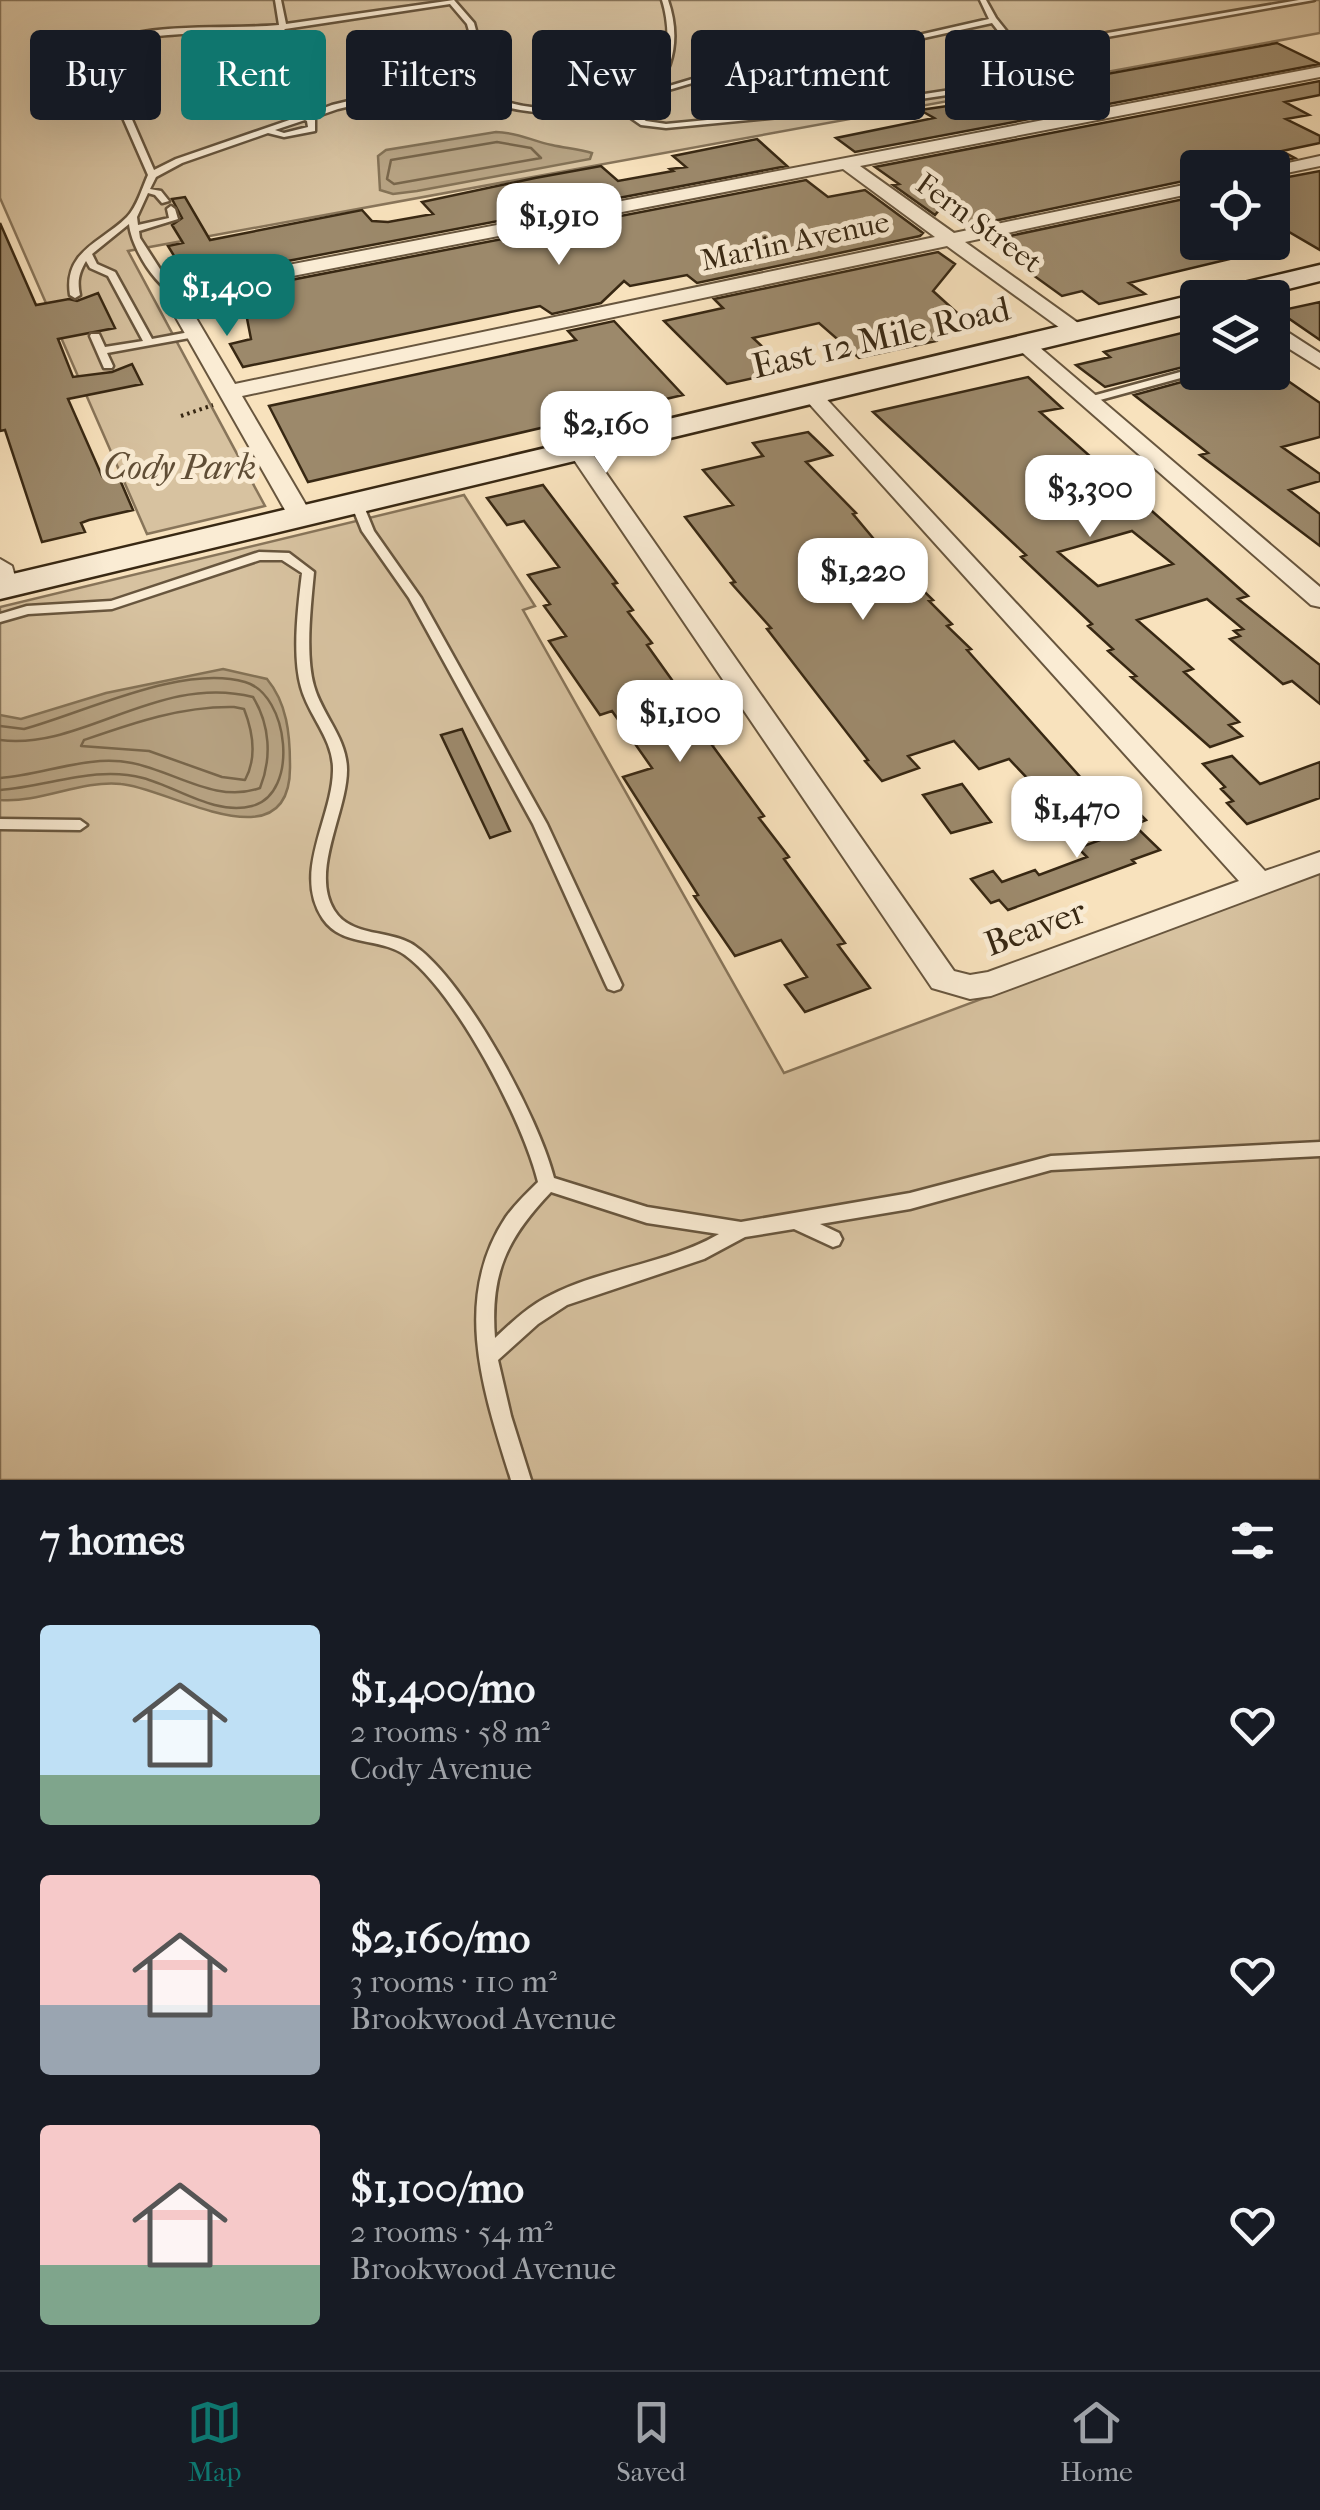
<!DOCTYPE html>
<html lang="en">
<head>
<meta charset="utf-8">
<style>
	body { margin:0; font-family:"IM FELL French Canon",serif; background:#242831; color:#f1f3f6; height:100vh; display:flex; flex-direction:column; font-size:38px; white-space:nowrap }
	* { box-sizing:border-box; margin:0 }
	p { font-size:32px; color:#9ea1a6 }
	.icon { flex:none; width:55px; height:55px; fill:none; stroke:currentColor; stroke-width:2; stroke-linecap:round; stroke-linejoin:round }
	.map { position:relative; height:1480px; overflow:hidden }
	.details { display:flex; flex-direction:column; background:#171b24; flex:1 }
	.details>* { flex:none }
	.guide { position:absolute; left:30px; top:30px; width:1260px; height:90px; display:flex; gap:20px }
	.tools { position:absolute; left:1180px; top:150px; display:grid; gap:20px }
	.tools a { display:grid; place-items:center; width:110px; height:110px; border-radius:10px; background:#171b24; box-shadow:0 10px 40px #0002; font-size:50px }
	.price { position:absolute; translate:-50% -85px; padding:0 22px; border-radius:20px; background:#fff; color:#222; font-size:32px; line-height:65px; filter:drop-shadow(0 2px 5px #0008) }
	.price::after { content:''; position:absolute; left:50%; top:60px; width:30px; height:22px; margin-left:-15px; background:inherit; clip-path:polygon(0 0,100% 0,50% 100%) }
	.price.on { background:#0f766e; color:#fff }
	ul { padding:0; list-style:none }
	li { display:flex; align-items:center; gap:30px; height:250px; padding:0 40px }
	li span { display:grid; place-items:center; flex:none; width:280px; height:200px; border-radius:10px; color:#555 }
	li>.icon { margin-inline-start:auto }
	span .icon { width:120px; height:120px; fill:#fffc; stroke-width:1 }
	li b { font-size:42px }
	h2 { display:flex; justify-content:space-between; align-items:center; height:120px; padding:0 40px; font-size:42px }
	.pill { padding:0 35px; border-radius:10px; background:#171b24; box-shadow:0 10px 40px #0002; font-size:35px; line-height:90px }
	.pill.on { background:#0f766e; color:#fff }
	.dock { display:flex; justify-content:space-around; align-items:center; height:140px; border-top:2px solid #363941; background:#171b24; font-size:28px; color:#9ea1a6 }
	.dock a { display:grid; justify-items:center; gap:5px }
	.dock .on { color:#0f766e }
	.map>svg:first-child { display:block }
</style>
</head>
<body>
<div class="map">
<svg width="1320" height="1480" viewBox="0 0 1320 1480">
	<rect width="100%" height="100%" fill="#f8e2bd"/>
	<filter id="stains"><feTurbulence type="fractalNoise" baseFrequency=".002" numOctaves="4"/><feColorMatrix values="0 0 0 0 .2 0 0 0 0 .09 0 0 0 0 .02 0 0 0 .5 -.17"/></filter>
	<radialGradient id="worn" r=".72"><stop offset=".6" stop-color="#630" stop-opacity="0"/><stop offset="1" stop-color="#630" stop-opacity=".3"/></radialGradient>
	<path fill="#d7c2a0" stroke="#88755a" stroke-width="2.5" d="M0 0H1320V33L128 251 265 506 147 534 0 198Z
		M464 495 535 606 523 610 784 1073 1320 872V1480H0V607Z"/>
	<path fill="#b7a383" stroke="#847256" stroke-width="2.5" d="M496 132C517 132 532 141 552 145 565 148 578 149 592 153L590 159 417 191 393 194 380 190 378 156 386 150Z
		M223 669 267 679C287 703 290 734 290 765 292 868 167 787 121 784 80 780 42 803 0 800V715L21 719 106 693Z"/>
	<g fill="none" stroke-linecap="round" stroke-linejoin="round">
		<path stroke="#78664b" stroke-width="2.5" d="M497 142 531 148 541 158 394 184 387 179 391 160Z
			M234 707 244 709C253 732 257 758 245 780L222 777 149 751 81 746 84 740C133 723 181 706 234 707Z
			M0 726 24 729C86 712 182 664 245 682 289 694 300 794 252 806 216 816 177 787 143 778 95 765 48 787 0 790
			M0 740C81 751 159 673 253 697 270 725 272 758 260 788 216 804 174 771 132 763 88 754 44 775 0 778"/>
	</g>
	<path fill="#9c896b" stroke="#382813" stroke-width="2.5" fill-rule="evenodd" d="M1277 43 1320 64 855 152 836 138 934 118 920 110 1044 92 1035 87Z
		M1320 81V95L1285 102 1309 115 1286 119 1320 136V143L1282 151 1295 158 1263 166 1251 160 1198 168V178L965 227 940 209 935 215 893 185 899 184 875 167Z
		M757 139 787 166 193 279 188 272H184L168 246 183 243 172 225 182 218 172 199 185 197 210 240 362 210 372 221 388 222 433 214 422 202 535 178 601 166 618 181 673 171 670 169 686 167 673 156Z
		M1320 171V250L1272 222V180Z
		M806 180 828 197 865 190 923 233 920 236 697 283 687 275 630 286 624 281 601 303 552 314 540 306 243 367 230 344 251 339 244 303 211 310 203 297Z
		M1198 196V242H1209L1234 258 1129 283 1145 294 1099 304 1082 291 1062 296 986 241Z
		M0 223 36 305 69 299 77 301 98 293 115 328 58 339 73 377 112 372 132 364 142 384 68 399 102 476 117 473 133 510 89 520 81 523 85 532 42 542 5 430 0 431Z
		M938 252 955 264 933 291 975 329 933 338 936 341 859 358 819 323 753 338 767 351 760 352 781 372 727 384 664 321 723 308 714 299Z
		M1320 302V340L1278 311Z
		M614 321 683 395 308 482 269 406 576 340 568 331Z
		M1198 329V384L1243 372H1275L1320 403V437L1282 447 1320 474V481L1289 490 1320 514V546L1200 455 1208 453 1134 395 1189 380 1191 370 1183 367 1105 387 1076 365 1110 357 1104 352Z
		M1028 377 1062 408 1040 412 1248 596 1238 599 1320 665V704L1292 681 1283 684 1230 639 1240 636 1234 631 1243 629 1207 599 1137 620 1193 669 1184 672 1239 722 1229 725 1242 736 1210 747 1131 677 1136 676 1108 651 1113 649 1088 626 1092 624 1021 557 1026 555 873 412ZM1132 531 1173 564 1098 586 1058 552Z
		M808 432 832 455 806 462 856 513 853 514 888 556 933 600 929 601 952 624 947 626 971 649 967 650 1090 788 1050 802 1009 759 979 769 954 741 908 756 919 768 882 781 865 761 868 760 767 629 771 628 731 583 735 582 685 517 733 505 703 470 763 456 753 443Z
		M543 485 617 583 613 584 633 610 628 612 652 643 647 645 717 743 712 745 764 816 759 818 789 857 784 859 845 943 838 945 870 988 805 1012 785 985 807 977 781 940 735 956 694 896 698 895 623 777 652 768 612 711 600 715 549 641 566 636 544 606 550 604 528 575 559 567 524 521 507 525 487 498Z
		M462 729 510 831 490 838 441 735Z
		M1232 756 1260 784 1320 762V798L1247 824 1227 803 1233 801 1221 789 1225 787 1203 764Z
		M962 784 991 822 951 833 923 795Z
		M1123 797 1146 820 1134 825 1160 850 1132 860 1135 863 1008 910 999 900 991 903 971 879 993 871 1002 882 1035 870 1039 875 1087 857 1078 848 1106 838 1101 832 1117 827 1096 806Z"/>
	<g fill="none" stroke-linecap="round" stroke-linejoin="round">
		<defs>
			<path id="service" d="M275 0H281L286 24 454 0 474 23 478 38 455 78C496 107 549 114 598 106 603 105 607 102 612 101 614 101 617 102 619 102 626 101 635 96 641 93 672 75 671 29 662 0H668C679 32 676 63 656 90L749 62 910 37 989 19 980 0H986L996 18 1020 48 1299 0H1314L1023 52 1033 66 1014 85 840 111 666 128 641 125 615 107C559 119 497 115 450 82L338 109 312 118 315 120V131L284 137 268 133 182 163 156 177 150 189 161 191 169 201 162 203 155 195 148 193 137 217 138 225 169 218 167 209 171 206 175 209 178 219 139 231 140 238 169 283 182 292V296C158 293 131 247 129 224L92 254 97 264 115 272 152 339 195 331 200 334 195 337 107 353 113 366 112 368H104L90 336 91 334H99L105 347 143 341 108 276 90 268 86 261C79 273 77 281 80 295L75 298 70 295C63 251 102 242 127 217 137 207 142 188 148 175L123 118 74 69 76 56C134 18 213 31 279 25ZM450 4 467 24 471 38 448 77 332 105 305 115 264 65 272 43 285 29ZM992 23 1003 37 955 32 951 34 1007 42 1025 66 1009 81 840 107 666 124 646 121 623 106 648 96 750 66 910 41ZM277 30 265 42 256 65 298 117 176 159 154 170 130 115 81 67 83 57C146 26 209 36 277 30ZM305 120 307 121 308 127 284 133 275 130Z
				M1184 371 1188 372V376L1089 403 1084 400 1085 398Z
				M357 501 363 504 374 531 421 598 547 824 622 985 620 989 614 991 608 989 606 985 533 824 409 598 362 531 351 504Z
				M259 552 289 553 314 572C311 605 305 654 314 686 322 715 347 738 347 770 347 812 310 871 334 910 351 938 391 929 415 946 466 982 539 1118 554 1178L647 1207 741 1222 910 1193 1051 1156 1320 1142V1156L1051 1170 910 1209 820 1224 839 1233 842 1239 839 1245 833 1247 794 1229 745 1237 704 1259 567 1305 538 1324 498 1360 511 1416 531 1480H511C484 1393 451 1300 506 1217 515 1204 527 1193 538 1182 523 1121 456 992 405 955 380 937 342 947 323 919 292 873 332 819 333 771 334 739 309 717 301 687 292 655 298 606 302 573L282 560H260L112 609 28 614 0 622V614L27 606 111 601ZM551 1192 647 1223 719 1234C667 1264 604 1268 551 1295 530 1305 512 1322 495 1338 490 1273 507 1238 551 1192Z
				M0 819 80 820 87 825 80 830 0 829Z"/>
			<path id="minor" d="M1320 67V77L860 166 954 233 1198 182V192L965 242 1085 328V336H1071L947 246 242 396 313 517 301 524 289 517 166 300 177 287 184 285ZM843 169 935 237 235 384 186 301 190 296Z
				M1320 156V166L1272 176V168H1266Z
				M1272 322 1320 353V368L1272 338Z
				M1024 338 1031 340 1320 587V607L1311 605 1017 348V340Z
				M812 389 819 391 1265 871 1320 852V873L991 996 970 999 932 988 568 451 571 446H587L954 971 970 975 988 972 1239 881 805 399 801 395 805 391Z
				M0 559 12 566 18 587 15 592 0 593Z"/>
			<path id="secondary" d="M1320 265V281L1252 298H1198V311L0 599V577Z"/>
		</defs>
		<use href="#service" stroke="#68563e" stroke-width="5"/>
		<use href="#minor" stroke="#68563e" stroke-width="4"/>
		<use href="#secondary" stroke="#382813" stroke-width="5"/>
		<path stroke="#382813" stroke-width="4" stroke-dasharray="2.5 4" stroke-linecap="butt" d="M181 416 213 405"/>
		<use href="#service" fill="#faecd4" fill-rule="evenodd"/>
		<use href="#minor" fill="#faecd4" fill-rule="evenodd"/>
		<use href="#secondary" fill="#faecd4" fill-rule="evenodd"/>
	</g>
	<g text-anchor="middle" stroke-width="10" stroke-linejoin="round" paint-order="stroke">
		<g font-size="30" fill="#382813" stroke="#faecd4">
			<text transform="translate(979 223) rotate(36)" y="10">Fern Street</text>
			<text transform="translate(795 241) rotate(-12)" y="10">Marlin Avenue</text>
		</g>
		<g font-size="35" fill="#382813" stroke="#faecd4">
			<text transform="translate(881 337) rotate(-13)" y="12">East 12 Mile Road</text>
			<text transform="translate(1035 927) rotate(-20)" y="12">Beaver</text>
		</g>
		<g font-size="35" font-style="italic" fill="#604e36" stroke="#faecd4">
			<text x="180" y="479">Cody Park</text>
		</g>
	</g>
	<rect width="100%" height="100%" filter="url(#stains)"/>
	<rect width="100%" height="100%" fill="url(#worn)"/>
</svg>
<div class="tools">
<a><svg class="icon" aria-label="locate" viewBox="0 0 24 24"><circle cx="12" cy="12" r="6"/><path d="M12 2v4M12 18v4M2 12h4M18 12h4"/></svg></a>
<a><svg class="icon" aria-label="layers" viewBox="0 0 24 24"><path d="M12 4l9 5-9 5-9-5zM3 14l9 5 9-5"/></svg></a>
</div>
<b class="price" style="left:559px;top:268px">$1,910</b>
<b class="price on" style="left:227px;top:339px">$1,400</b>
<b class="price" style="left:606px;top:476px">$2,160</b>
<b class="price" style="left:1090px;top:540px">$3,300</b>
<b class="price" style="left:863px;top:623px">$1,220</b>
<b class="price" style="left:680px;top:765px">$1,100</b>
<b class="price" style="left:1077px;top:861px">$1,470</b>
<div class="guide">
<a class="pill">Buy</a>
<a class="pill on">Rent</a>
<a class="pill">Filters</a>
<a class="pill">New</a>
<a class="pill">Apartment</a>
<a class="pill">House</a>
</div>
</div>
<section class="details">
<h2>7 homes<svg class="icon" aria-label="filters" viewBox="0 0 24 24"><path d="M4 7h16M4 17h16"/><circle cx="9" cy="7" r="2"/><circle cx="15" cy="17" r="2"/></svg></h2>
<ul>
<li><span style="background:linear-gradient(#bfe0f5 75%,#7fa58c 0)"><svg class="icon" aria-label="home" viewBox="0 0 24 24"><path d="M3 11l9-7 9 7M6 9v11h12V9"/></svg></span><div><b>$1,400/mo</b><p>2 rooms · 58 m²</p><p>Cody Avenue</p></div><svg class="icon" aria-label="heart" viewBox="0 0 24 24"><path d="M12 20l-8-8c-3-5 5-10 8-4 3-6 11-1 8 4z"/></svg></li>
<li><span style="background:linear-gradient(#f6c9c9 65%,#9aa5b1 0)"><svg class="icon" aria-label="home" viewBox="0 0 24 24"><path d="M3 11l9-7 9 7M6 9v11h12V9"/></svg></span><div><b>$2,160/mo</b><p>3 rooms · 110 m²</p><p>Brookwood Avenue</p></div><svg class="icon" aria-label="heart" viewBox="0 0 24 24"><path d="M12 20l-8-8c-3-5 5-10 8-4 3-6 11-1 8 4z"/></svg></li>
<li><span style="background:linear-gradient(#f6c9c9 70%,#7fa58c 0)"><svg class="icon" aria-label="home" viewBox="0 0 24 24"><path d="M3 11l9-7 9 7M6 9v11h12V9"/></svg></span><div><b>$1,100/mo</b><p>2 rooms · 54 m²</p><p>Brookwood Avenue</p></div><svg class="icon" aria-label="heart" viewBox="0 0 24 24"><path d="M12 20l-8-8c-3-5 5-10 8-4 3-6 11-1 8 4z"/></svg></li>
</ul>
</section>
<nav class="dock">
<a class="on"><svg class="icon" aria-label="map" viewBox="0 0 24 24"><path d="M3 6l6-2 6 2 6-2v14l-6 2-6-2-6 2zM9 4v14M15 6v14"/></svg>Map</a>
<a><svg class="icon" aria-label="saved" viewBox="0 0 24 24"><path d="M7 4h10v16l-5-4-5 4z"/></svg>Saved</a>
<a><svg class="icon" aria-label="home" viewBox="0 0 24 24"><path d="M3 11l9-7 9 7M6 9v11h12V9"/></svg>Home</a>
</nav>
</body>
</html>
